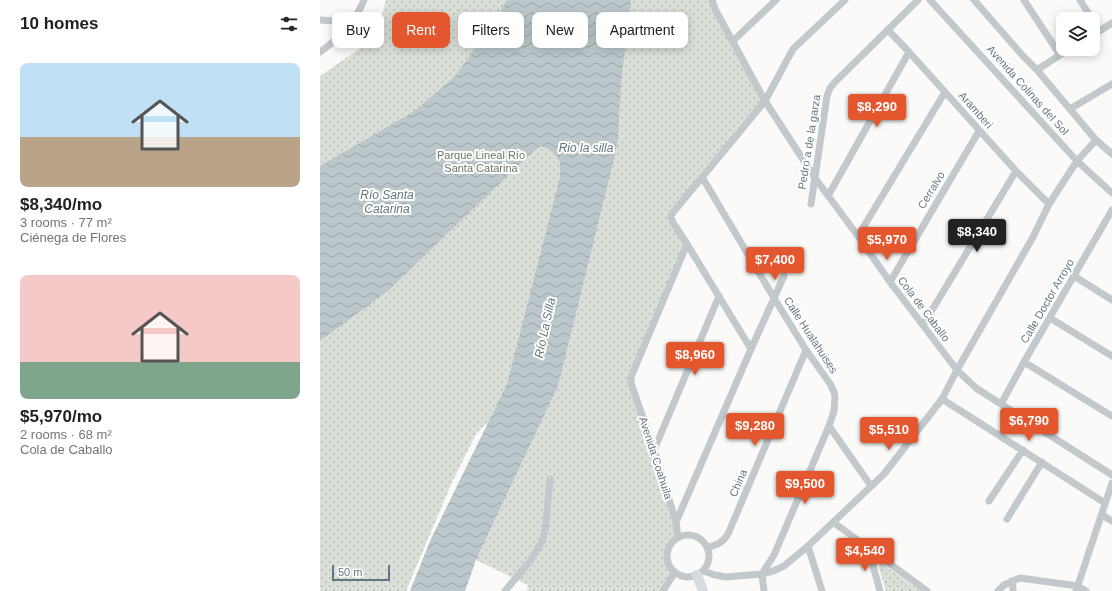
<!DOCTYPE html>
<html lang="en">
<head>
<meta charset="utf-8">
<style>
	body { margin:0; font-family:Arial,sans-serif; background:#f6f6f6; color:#202124; height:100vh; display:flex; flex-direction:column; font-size:15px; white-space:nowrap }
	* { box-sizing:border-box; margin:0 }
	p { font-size:13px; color:#757577 }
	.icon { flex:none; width:22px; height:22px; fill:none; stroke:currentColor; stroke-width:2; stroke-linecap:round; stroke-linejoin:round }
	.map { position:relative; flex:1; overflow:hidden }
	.panel { display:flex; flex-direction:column; background:#fff; width:320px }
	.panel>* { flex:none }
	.top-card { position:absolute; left:12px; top:12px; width:380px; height:36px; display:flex; gap:8px }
	.fabs { position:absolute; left:736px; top:12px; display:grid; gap:8px }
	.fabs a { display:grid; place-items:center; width:44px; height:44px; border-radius:8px; background:#fff; box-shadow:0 2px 10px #0003; font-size:20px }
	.scale { position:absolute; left:12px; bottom:10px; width:58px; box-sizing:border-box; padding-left:4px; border:2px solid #657683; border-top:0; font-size:11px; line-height:14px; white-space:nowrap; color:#657683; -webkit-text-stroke:3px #fff; paint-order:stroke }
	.price { position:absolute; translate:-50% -34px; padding:0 9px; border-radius:4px; background:#e4572e; color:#fff; font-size:13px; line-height:26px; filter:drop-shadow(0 1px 2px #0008) }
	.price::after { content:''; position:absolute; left:50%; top:24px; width:12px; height:9px; margin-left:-6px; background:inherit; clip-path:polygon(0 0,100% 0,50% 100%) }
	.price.selected { background:#222; color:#fff }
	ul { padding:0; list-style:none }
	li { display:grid; align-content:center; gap:8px; height:212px; padding:0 20px }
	li span { display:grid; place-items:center; height:124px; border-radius:8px; color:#555 }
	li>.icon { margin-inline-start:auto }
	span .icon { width:72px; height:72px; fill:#fffc; stroke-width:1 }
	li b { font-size:17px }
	h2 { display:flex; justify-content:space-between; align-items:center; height:48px; padding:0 20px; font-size:17px }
	.pill { padding:0 14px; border-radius:8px; background:#fff; box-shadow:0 2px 10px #0003; font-size:14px; line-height:36px }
	.pill.selected { background:#e4572e; color:#fff }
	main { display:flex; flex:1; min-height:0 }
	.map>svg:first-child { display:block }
</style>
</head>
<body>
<main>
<section class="panel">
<h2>10 homes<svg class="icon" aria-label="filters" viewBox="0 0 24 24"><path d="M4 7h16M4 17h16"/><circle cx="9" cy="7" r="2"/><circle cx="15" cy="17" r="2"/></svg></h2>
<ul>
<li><span style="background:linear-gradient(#bfe0f5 60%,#b9a48a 0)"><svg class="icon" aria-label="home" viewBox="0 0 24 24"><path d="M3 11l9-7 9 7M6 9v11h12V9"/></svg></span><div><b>$8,340/mo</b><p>3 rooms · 77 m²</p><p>Ciénega de Flores</p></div></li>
<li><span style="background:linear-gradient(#f6c9c9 70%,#7fa58c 0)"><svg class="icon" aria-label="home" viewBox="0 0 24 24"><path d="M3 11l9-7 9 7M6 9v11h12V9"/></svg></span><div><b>$5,970/mo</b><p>2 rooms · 68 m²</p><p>Cola de Caballo</p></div></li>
</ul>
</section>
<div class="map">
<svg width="792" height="591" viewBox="0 0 792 591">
	<defs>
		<pattern id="grass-dots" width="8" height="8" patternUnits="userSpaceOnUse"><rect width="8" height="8" fill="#dadfd7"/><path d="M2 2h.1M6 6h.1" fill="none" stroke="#b4b9b4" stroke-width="1.8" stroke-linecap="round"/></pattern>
		<pattern id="water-waves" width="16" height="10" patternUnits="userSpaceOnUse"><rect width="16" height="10" fill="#bbc7cb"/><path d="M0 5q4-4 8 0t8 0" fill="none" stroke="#9ca6aa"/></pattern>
	</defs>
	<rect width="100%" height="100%" fill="#fafaf8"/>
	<path fill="url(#grass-dots)" d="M66 0H392L445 101 351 215 367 244 311 375 358 538C346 547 343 561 355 572L343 591H207L208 585 156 560 238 386 229 360 156 434 133 480 86 591H0V76L48 43 57 32Z
		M561 563 601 591H566L559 568Z"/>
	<path fill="url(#water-waves)" d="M187 0H311L301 82 298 138 294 159 238 386 156 560 145 591H90L110 541 187 384 240 177C240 173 241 165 239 160 236 153 228 148 221 146L208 156 69 290 0 341V166L96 110 134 77 171 28Z"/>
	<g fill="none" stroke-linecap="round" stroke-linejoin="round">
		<path stroke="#c3c8cc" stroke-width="7" d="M392 0 395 9 445 101 495 178 538 236 570 282 637 370 656 388 792 475
			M610 0 757 161 792 193
			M654 0 703 56 717 70 776 140 792 154
			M704 0 740 55
			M760 0 772 19
			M0 20 32 22
			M568 30 589 52 696 171 729 204
			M773 35 792 23
			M413 41 456 0
			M0 52C20 38 35 22 44 0
			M717 70 749 49
			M750 109 792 84
			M382 177 454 298 486 350 511 385 514 392 515 397 514 411 509 426 454 555 442 574
			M508 196 589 52
			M491 204 507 96 510 88 515 82 598 0
			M538 236 625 92
			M754 276 792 300
			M570 282 659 131
			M730 318 792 356
			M603 325 696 171
			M431 349 367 244 352 221 351 215 445 101 473 49 525 0
			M704 362 792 416
			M622 399 785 503
			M681 404 704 362 792 210
			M509 426 551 486
			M334 450 399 296
			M669 501 703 450
			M782 515 792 521
			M687 519 722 462
			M356 522 431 349 464 276
			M513 522 607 591
			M347 556a21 21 0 1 1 42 0a21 21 0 1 1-42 0Z
			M358 538 356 522 334 450 311 383V377L367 244
			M488 546 502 591
			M387 548C396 545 403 543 408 534L486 350
			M548 548 560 591
			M383 571 395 575 406 577 442 574 453 571 464 566 488 546 564 474 622 399 637 370 713 237 729 204 757 161 776 140
			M442 574 444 591
			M691 581 693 587V591
			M185 591 211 560 223 540 226 523 230 479
			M343 591 355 572
			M678 591 684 585 700 578 758 586 766 591
			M756 591 792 483"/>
		<path stroke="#d6dbdf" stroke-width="10" d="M377 575 383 591"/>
	</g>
	<g text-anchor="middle" stroke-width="4" stroke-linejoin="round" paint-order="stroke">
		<g font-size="11" fill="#657683" stroke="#fff">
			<text transform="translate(708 90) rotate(48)" y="4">Avenida Colinas del Sol</text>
			<text transform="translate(656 110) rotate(48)" y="4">Aramberi</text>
			<text transform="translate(489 142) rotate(-81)" y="4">Pedro a de la garza</text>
			<text transform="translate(611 190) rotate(-59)" y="4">Cerralvo</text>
			<text transform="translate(727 301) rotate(-60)" y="4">Calle Doctor Arroyo</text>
			<text transform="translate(604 309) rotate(53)" y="4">Cola de Caballo</text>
			<text transform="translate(491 335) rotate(57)" y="4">Calle Hualahuises</text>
			<text transform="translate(336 458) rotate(72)" y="4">Avenida Coahuila</text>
			<text transform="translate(418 483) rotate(-67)" y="4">China</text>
		</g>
		<g font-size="11" fill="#687a64" stroke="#fff">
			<text x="161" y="159">Parque Lineal Río<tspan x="161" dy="13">Santa Catarina</tspan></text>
		</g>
		<g font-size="12" font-style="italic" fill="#60757c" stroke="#fff">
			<text x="266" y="152">Rio la silla</text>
			<text x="67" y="199">Río Santa<tspan x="67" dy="14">Catarina</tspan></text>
			<text transform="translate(225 328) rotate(-78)" y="4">Río La Silla</text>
		</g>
	</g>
</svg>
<div class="fabs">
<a><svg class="icon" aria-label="layers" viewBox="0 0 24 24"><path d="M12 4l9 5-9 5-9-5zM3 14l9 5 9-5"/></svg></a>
</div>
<div class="scale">50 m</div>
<b class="price" style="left:557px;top:128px">$8,290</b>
<b class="price selected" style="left:657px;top:253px">$8,340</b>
<b class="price" style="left:567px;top:261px">$5,970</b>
<b class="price" style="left:455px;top:281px">$7,400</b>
<b class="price" style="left:375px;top:376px">$8,960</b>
<b class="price" style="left:709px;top:442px">$6,790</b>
<b class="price" style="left:435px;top:447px">$9,280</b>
<b class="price" style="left:569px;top:451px">$5,510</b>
<b class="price" style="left:485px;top:505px">$9,500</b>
<b class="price" style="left:545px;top:572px">$4,540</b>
<div class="top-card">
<a class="pill">Buy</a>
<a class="pill selected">Rent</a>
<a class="pill">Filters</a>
<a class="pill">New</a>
<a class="pill">Apartment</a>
</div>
</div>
</main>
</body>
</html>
